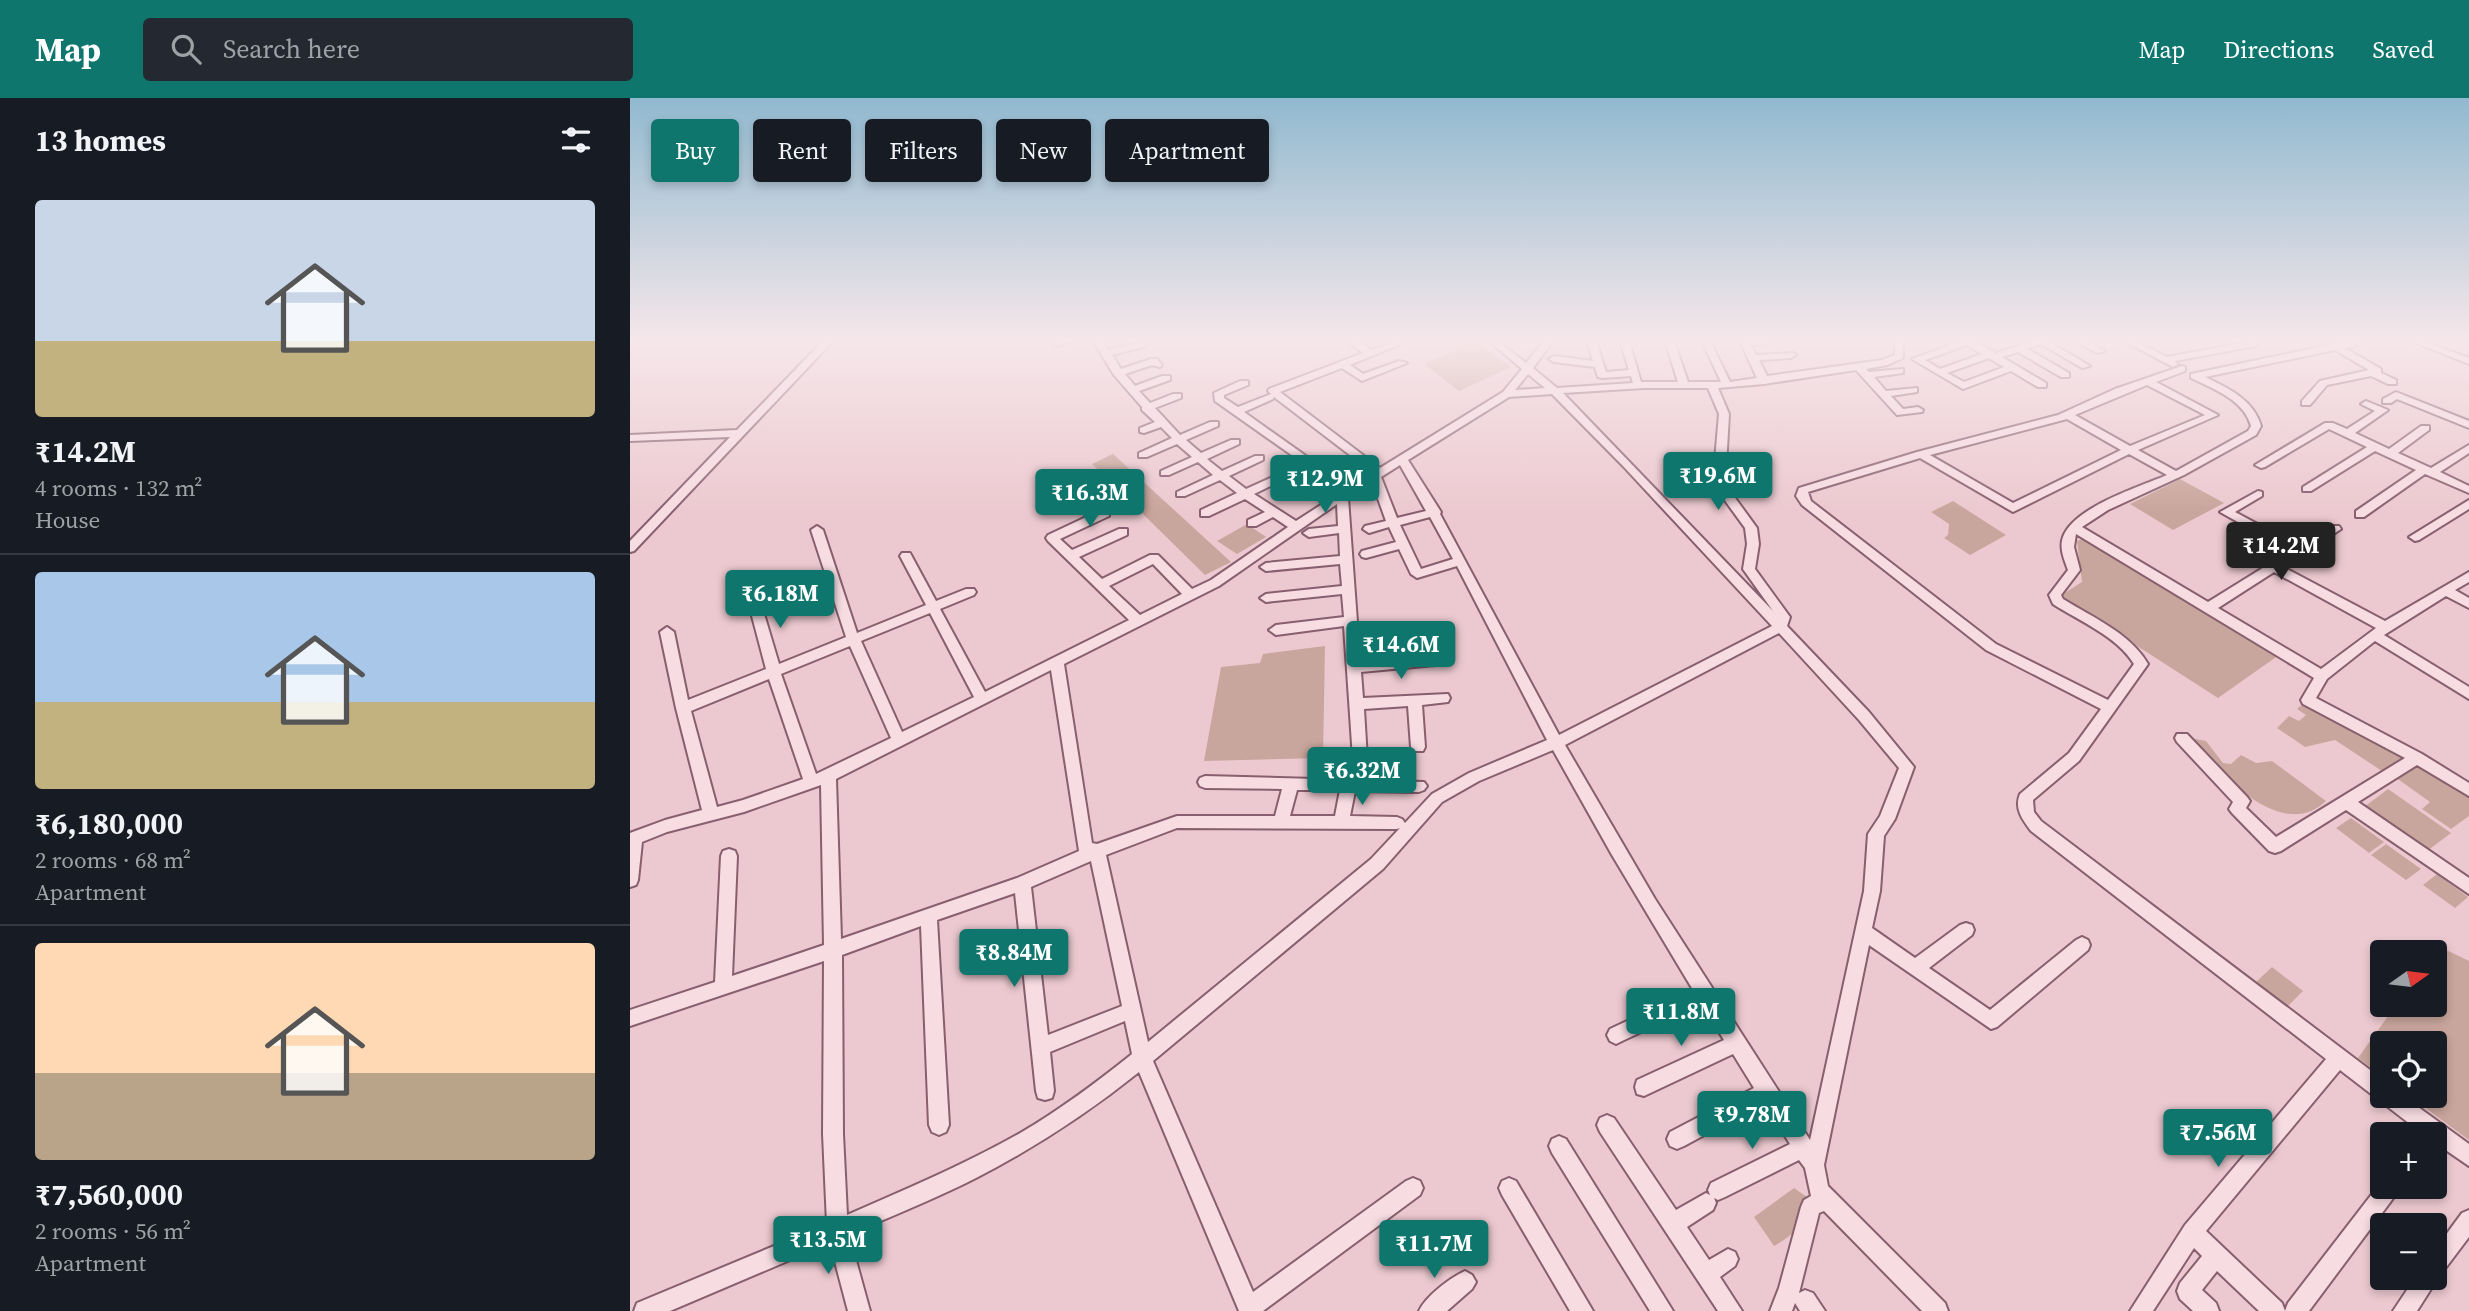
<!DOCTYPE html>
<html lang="en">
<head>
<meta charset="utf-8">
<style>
	body { margin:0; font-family:"Source Serif 4",serif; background:#242831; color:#f1f3f6; height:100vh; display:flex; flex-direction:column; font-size:26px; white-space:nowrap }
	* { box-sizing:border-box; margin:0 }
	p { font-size:23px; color:#9ea1a6 }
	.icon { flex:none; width:38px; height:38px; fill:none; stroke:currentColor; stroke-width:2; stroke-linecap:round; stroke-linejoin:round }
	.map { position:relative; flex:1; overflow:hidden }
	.side { display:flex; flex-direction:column; background:#171b24; width:630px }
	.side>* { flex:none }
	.top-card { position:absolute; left:21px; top:21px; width:665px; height:63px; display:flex; gap:14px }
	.needle { width:46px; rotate:76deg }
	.tools { position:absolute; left:1740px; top:842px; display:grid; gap:14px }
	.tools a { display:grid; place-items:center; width:77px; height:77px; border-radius:7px; background:#171b24; box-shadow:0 4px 10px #0003; font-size:35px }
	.price { position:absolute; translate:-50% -60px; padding:0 16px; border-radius:7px; background:#0f766e; color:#fff; font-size:23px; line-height:46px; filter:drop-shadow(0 2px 4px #0008) }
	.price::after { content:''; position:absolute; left:50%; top:42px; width:21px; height:16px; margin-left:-10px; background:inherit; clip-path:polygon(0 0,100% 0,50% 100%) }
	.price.selected { background:#222; color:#fff }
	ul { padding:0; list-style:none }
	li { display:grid; align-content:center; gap:14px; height:371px; padding:0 35px }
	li+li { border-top:2px solid #363941 }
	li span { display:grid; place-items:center; height:217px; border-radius:7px; color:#555 }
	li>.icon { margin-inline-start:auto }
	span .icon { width:126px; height:126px; fill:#fffc; stroke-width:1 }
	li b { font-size:30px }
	h2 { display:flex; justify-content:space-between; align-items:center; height:84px; padding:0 35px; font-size:30px }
	.pill { padding:0 24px; border-radius:7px; background:#171b24; box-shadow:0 4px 10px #0003; font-size:24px; line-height:63px }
	.pill.selected { background:#0f766e; color:#fff }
	header { display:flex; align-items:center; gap:42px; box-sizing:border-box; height:98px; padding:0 35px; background:#0f766e; color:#fff }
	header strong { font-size:33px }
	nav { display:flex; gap:38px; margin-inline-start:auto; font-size:24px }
	.search { width:490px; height:63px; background:#242831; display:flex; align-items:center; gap:18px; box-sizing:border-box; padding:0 24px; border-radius:7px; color:#9ea1a6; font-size:26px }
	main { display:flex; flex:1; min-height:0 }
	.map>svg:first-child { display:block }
</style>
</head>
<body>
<header>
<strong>Map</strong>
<div class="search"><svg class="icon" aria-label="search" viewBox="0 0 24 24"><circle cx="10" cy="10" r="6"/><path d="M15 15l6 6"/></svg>Search here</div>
<nav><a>Map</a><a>Directions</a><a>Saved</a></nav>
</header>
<main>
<section class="side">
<h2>13 homes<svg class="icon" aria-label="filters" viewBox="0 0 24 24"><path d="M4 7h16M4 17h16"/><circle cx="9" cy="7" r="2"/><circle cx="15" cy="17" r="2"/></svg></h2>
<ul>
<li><span style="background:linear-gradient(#c9d6e8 65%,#c2b280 0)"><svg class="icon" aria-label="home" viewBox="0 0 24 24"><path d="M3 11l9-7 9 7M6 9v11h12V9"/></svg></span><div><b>₹14.2M</b><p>4 rooms · 132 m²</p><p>House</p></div></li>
<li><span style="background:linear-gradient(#a9c7e8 60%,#c2b280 0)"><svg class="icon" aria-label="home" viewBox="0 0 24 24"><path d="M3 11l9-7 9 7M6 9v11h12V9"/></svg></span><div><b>₹6,180,000</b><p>2 rooms · 68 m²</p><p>Apartment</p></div></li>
<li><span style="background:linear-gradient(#ffd9b3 60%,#b9a48a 0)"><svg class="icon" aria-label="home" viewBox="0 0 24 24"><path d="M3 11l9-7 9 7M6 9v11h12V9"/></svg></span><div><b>₹7,560,000</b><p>2 rooms · 56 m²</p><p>Apartment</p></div></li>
</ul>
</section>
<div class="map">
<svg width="1839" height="1213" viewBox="0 0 1839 1213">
	<rect width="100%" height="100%" fill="#ecc9d0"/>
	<path fill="#c9a69d" d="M845 244 881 269 829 293 794 266Z
		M483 356 601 464 575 477 462 366Z
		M1550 381 1594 405 1543 432 1500 406Z
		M1323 403 1376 437 1340 457 1314 440 1318 437 1319 426 1301 414Z
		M617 426 636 439 607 456 587 443Z
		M1452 441 1461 445 1649 557 1588 600 1434 501 1433 496 1452 484 1447 443Z
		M695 548 693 660 574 663 591 569 630 565 633 556Z
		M1670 608H1679L1775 659 1755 675 1705 642 1675 649 1647 630 1659 618 1669 623 1676 617 1667 611Z
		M1555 639 1576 643 1593 665 1601 666 1611 657 1626 665 1642 663 1696 703C1650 747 1586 670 1555 639Z
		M1788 663 1839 698V718L1821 731 1792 711 1800 704 1765 679Z
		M1758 691 1821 735 1797 753 1734 709Z
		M1721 720 1754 744 1739 755 1706 730Z
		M1756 746 1791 771 1776 782 1741 757Z
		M1807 776 1838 799 1825 810 1793 787Z
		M1808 848 1839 863V1042L1779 998H1804V945H1752V978L1728 960 1766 907 1804 906 1803 854Z
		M1642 869 1673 893 1657 909 1626 884Z
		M1164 1090 1177 1099C1168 1129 1172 1132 1144 1148L1124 1119Z"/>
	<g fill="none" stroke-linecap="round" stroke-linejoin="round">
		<defs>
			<path id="minor" d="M193 243H203L4 453 0 454V443L100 339 0 343V337L107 332Z
				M424 243H445L426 248 421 245Z
				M463 243H472L478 252 516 244V248L482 257 491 271 521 261H527L532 267 530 269 522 267 495 276 505 288 532 278H540V282L509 293 520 305 543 296H551V300L525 310 550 337 580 324H588V328L556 342 571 355 601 342H609V346L577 361 592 373 625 358H633V362L599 378 616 391 647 377H655V381L624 396 666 423 742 374 644 299 643 301 614 314 714 385 708 388 704 387 585 303 584 295 610 283H618V287L594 297V300L608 309 641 296 638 293 639 291 733 255 722 247V243H728L742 252 765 243H778L720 267 733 276 769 263 777 265 732 283 712 270 650 294 750 370 873 294 892 271 859 243H868L896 265 914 243H923L903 270 927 290 1003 285 1001 278 972 280 968 279 965 269 924 264 919 261 924 258 963 263 957 243H966L976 274 999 272 990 243H999L1011 284H1048L1035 243H1044L1058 284H1091L1072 243H1080L1100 284 1127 280 1110 243H1142L1138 246 1121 247 1126 257 1164 255 1166 257 1161 260 1129 262 1137 278 1252 262 1265 257V243H1273V260L1257 267 1236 271 1239 274 1273 271V275L1244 279 1256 293 1287 290V294L1261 298 1273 311 1288 309 1293 312 1292 314 1267 317 1226 272 1134 286 1088 290 1099 316 1095 386 1127 430 1129 446 1125 471 1160 519 1157 528 1239 614 1284 669 1265 721 1254 738 1250 793 1242 830 1285 860 1330 827 1336 825 1342 827 1344 832 1342 837 1299 870 1360 912 1446 842 1452 839 1458 842 1460 847 1458 852 1367 929 1361 931 1239 847 1194 1067 1198 1088 1315 1205 1318 1213H1292L1194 1113 1189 1115 1169 1195 1175 1192 1183 1195 1195 1213H1170L1165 1205 1162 1213H1140L1149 1190 1171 1109 1174 1102 1181 1098 1175 1070 1169 1062 1095 1099 1088 1102 1084 1100 1086 1105 1083 1112 1057 1129 1079 1162 1098 1151 1105 1154 1108 1161 1105 1168 1090 1179 1112 1213H1088L970 1034 967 1027 970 1020 977 1017 984 1020 1046 1112 1076 1095 1080 1097 1078 1092 1081 1085 1160 1046 1134 1005 1054 1048 1047 1051 1040 1048 1037 1041 1040 1034 1124 990 1103 956 1014 998 1007 996 1005 989 1007 982 1094 942 1071 906 992 943 986 946 980 943 977 937 980 931 1063 892 982 757 923 652 849 683 812 704 753 771 523 963 623 1194 776 1083 783 1080 790 1083 793 1090 790 1097 633 1213H609L509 974C458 1015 404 1050 346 1080 305 1101 261 1118 219 1137L240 1213H218L200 1145 40 1213H4L7 1205 197 1126 193 1036 194 863 0 928V912L85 884 91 758 93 753 99 751 105 753 107 758 102 878 194 847 191 687 114 714 37 734 12 744 8 782 6 787 0 789V735L35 722 72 712 46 610 30 534 37 529 44 534 58 602 136 571 117 499 119 496H127L129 499 149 566 216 539 181 432 187 428 193 432 227 535 296 507 270 458 272 455H280L306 503 336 491H344L346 494 344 497 310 511 355 594 499 522 418 443 416 440 418 437 471 412H479V418L430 441 442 452 489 431H497V437L449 459 472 481 520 457H528L562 491 581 482 658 429 643 419 626 428H618V422L635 414 615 401 579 418H571V412L607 395 590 382 555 398H547V394L583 377 568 364 539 377H531V373L562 359 547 346 517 359H509V355L542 340 531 329 514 335 510 334V330L525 324 512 312V309L484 277ZM898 276 915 290 885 292ZM1014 290H1078L1089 316 1083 386 1115 430 1117 446 1113 471 1143 513 933 295ZM922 296 993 368 1142 528 929 637 810 416 811 414 778 362 879 299ZM770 367 796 413 767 420 751 379ZM742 384 756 423 735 428 733 431 739 435 759 429 766 444 732 453 730 456 732 459 736 460 769 451 781 476 787 480 827 468 917 642 839 675 802 696 775 725 772 721 767 719 720 718 725 693 789 694 794 692 797 688 794 684 575 678 570 680 568 684 570 688 575 690 652 691 645 718H547L467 746 462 745 434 566 589 488 707 406 708 428 679 431 673 435 679 439 709 435 710 458 636 465 630 469 636 473 710 466 712 488 636 496 630 500 636 504 712 496 714 519 646 527 639 532 646 537 714 528 723 661 725 665H735L737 661 734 611 778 608 781 649 783 653H793L795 649 792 607 818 604 820 600 818 596 733 600 731 574 816 566 823 561 816 556 730 565 718 400ZM800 419 823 461 791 471 770 427ZM523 466 552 496 510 517 479 488ZM300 515 344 599 272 634 231 543ZM1149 535 1229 622 1269 670 1250 718 1238 736 1234 793 1180 1042 1025 801 935 647ZM220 548 261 640 186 676 151 576ZM421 572 449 753 387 780 211 841 206 681ZM139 581 173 681 113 702 87 709 61 613ZM667 692H710L705 718H660ZM547 730 767 731 770 730 741 761 518 944 476 757ZM461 763 492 908 418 937 401 789ZM385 795 406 993 408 1000 415 1002 422 1000 424 993 420 954 495 923 502 956C467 984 431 1011 392 1034 336 1066 276 1091 217 1117L213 1036 212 857 291 828 299 1027 302 1034 309 1037 316 1034 319 1027 307 822Z
				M1330 243H1344L1366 255 1404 243H1418L1460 268 1452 270 1411 246 1397 251 1439 275V279H1431L1388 254 1372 259 1416 285V289H1408L1381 273 1333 291 1282 261ZM1337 247 1352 256 1310 271 1295 262ZM1359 260 1374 269 1334 284 1317 275Z
				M1445 243H1457L1475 253 1467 255Z
				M1494 243H1505L1537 259 1623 243 1630 245 1625 248 1545 263 1548 266 1543 269Z
				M1722 243H1738L1737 245 1715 250 1751 271V275L1766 282V286H1758L1741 278 1697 287 1680 307H1672V303L1690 283 1739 272 1705 252 1575 279C1598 290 1624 302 1631 328L1626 337 1554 377 1478 412 1452 429 1578 504 1660 453 1590 414 1628 393 1632 394V398L1605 414 1669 448 1701 428H1709L1711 431 1653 469 1755 523 1839 474V484L1825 492 1839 500V510L1816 498 1754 537 1839 589V601L1745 543 1697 581 1686 600 1792 656 1839 685V698L1787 667 1728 704 1839 780V796L1716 712 1651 753 1645 755 1639 753 1602 715 1599 711 1603 704 1547 644 1545 640 1547 636H1557L1617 699 1620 703 1616 710 1646 739 1775 660 1673 606 1671 602 1684 580 1446 436 1444 449 1450 472 1431 497 1433 501C1462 519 1500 535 1518 566L1449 663 1403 702 1404 714 1411 723 1752 981V998H1773L1839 1046V1068L1804 1044V1036H1793L1710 972 1576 1133 1652 1205 1655 1213H1629L1587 1173 1572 1192 1586 1205 1589 1213H1563L1550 1201 1547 1193 1550 1185 1572 1158 1564 1150 1523 1213H1500L1555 1127 1696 961 1401 733C1392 721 1384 710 1390 696L1439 655 1471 611 1356 552 1172 407 1166 398 1169 390 1287 354 1428 317 1485 291 1552 268 1555 269V273L1526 284 1588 317 1508 352 1546 373 1618 333 1621 328C1614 302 1584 291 1561 280V276L1699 247 1704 244ZM1517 287 1575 317 1500 348 1445 317ZM1437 321 1491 352 1383 405 1300 357ZM1499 356 1537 377C1509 389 1444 409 1433 439 1429 450 1434 461 1438 472L1419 497 1423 506C1449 523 1487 538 1504 566L1478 602 1366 546 1181 403 1178 394 1290 360 1383 414ZM1644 474 1746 530 1691 571 1588 510Z
				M1781 243H1794L1839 260V266Z
				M1766 294 1839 323V330L1767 301 1761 305H1753V301Z
				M1736 303 1758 312 1725 335 1759 351 1791 328H1799V332L1768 355 1801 370 1839 347V355L1810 374 1839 388V395L1795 376 1734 419H1726V413L1786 372 1745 353 1681 393H1673V389L1737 349 1699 331 1635 369 1631 370 1625 367 1695 325H1703L1717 331 1745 313 1731 306Z
				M1839 402V411L1789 442 1785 443 1779 439Z
				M929 1038 936 1041 1043 1213H1020L922 1055 919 1048 922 1041Z
				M879 1080 886 1083 963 1213H940L872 1097 869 1090 872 1083Z
				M1752 1083V1088H1770L1767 1095 1679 1213H1655L1658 1205Z
				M1839 1112V1139L1808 1180 1787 1213H1763L1785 1180H1804V1153L1832 1115Z
				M835 1173 842 1177 846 1184 842 1191 817 1213H789C796 1198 820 1180 835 1173Z"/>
		</defs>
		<use href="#minor" stroke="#875f6e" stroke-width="4"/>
		<use href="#minor" fill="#f7dce2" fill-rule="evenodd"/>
	</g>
	<linearGradient id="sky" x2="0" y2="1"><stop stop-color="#91b9cf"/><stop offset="0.59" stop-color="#f6e7ea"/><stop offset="1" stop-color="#f6e7ea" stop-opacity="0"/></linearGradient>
	<rect width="1839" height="412" fill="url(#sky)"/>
</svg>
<div class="tools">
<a><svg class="needle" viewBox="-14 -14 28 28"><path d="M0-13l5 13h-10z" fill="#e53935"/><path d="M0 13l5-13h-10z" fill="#9ea1a6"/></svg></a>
<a><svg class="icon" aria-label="locate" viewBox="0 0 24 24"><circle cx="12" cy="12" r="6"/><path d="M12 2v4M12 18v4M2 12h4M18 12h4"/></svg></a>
<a>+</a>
<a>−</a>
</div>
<b class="price" style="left:1088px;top:414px">₹19.6M</b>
<b class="price" style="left:695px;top:417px">₹12.9M</b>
<b class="price" style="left:460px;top:431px">₹16.3M</b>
<b class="price selected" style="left:1651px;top:484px">₹14.2M</b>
<b class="price" style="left:150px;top:532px">₹6.18M</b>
<b class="price" style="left:771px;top:583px">₹14.6M</b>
<b class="price" style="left:732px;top:709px">₹6.32M</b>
<b class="price" style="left:384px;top:891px">₹8.84M</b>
<b class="price" style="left:1051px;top:950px">₹11.8M</b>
<b class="price" style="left:1122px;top:1053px">₹9.78M</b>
<b class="price" style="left:1588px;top:1071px">₹7.56M</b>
<b class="price" style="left:198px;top:1178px">₹13.5M</b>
<b class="price" style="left:804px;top:1182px">₹11.7M</b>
<div class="top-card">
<a class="pill selected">Buy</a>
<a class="pill">Rent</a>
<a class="pill">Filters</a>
<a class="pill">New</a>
<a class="pill">Apartment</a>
</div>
</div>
</main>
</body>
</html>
